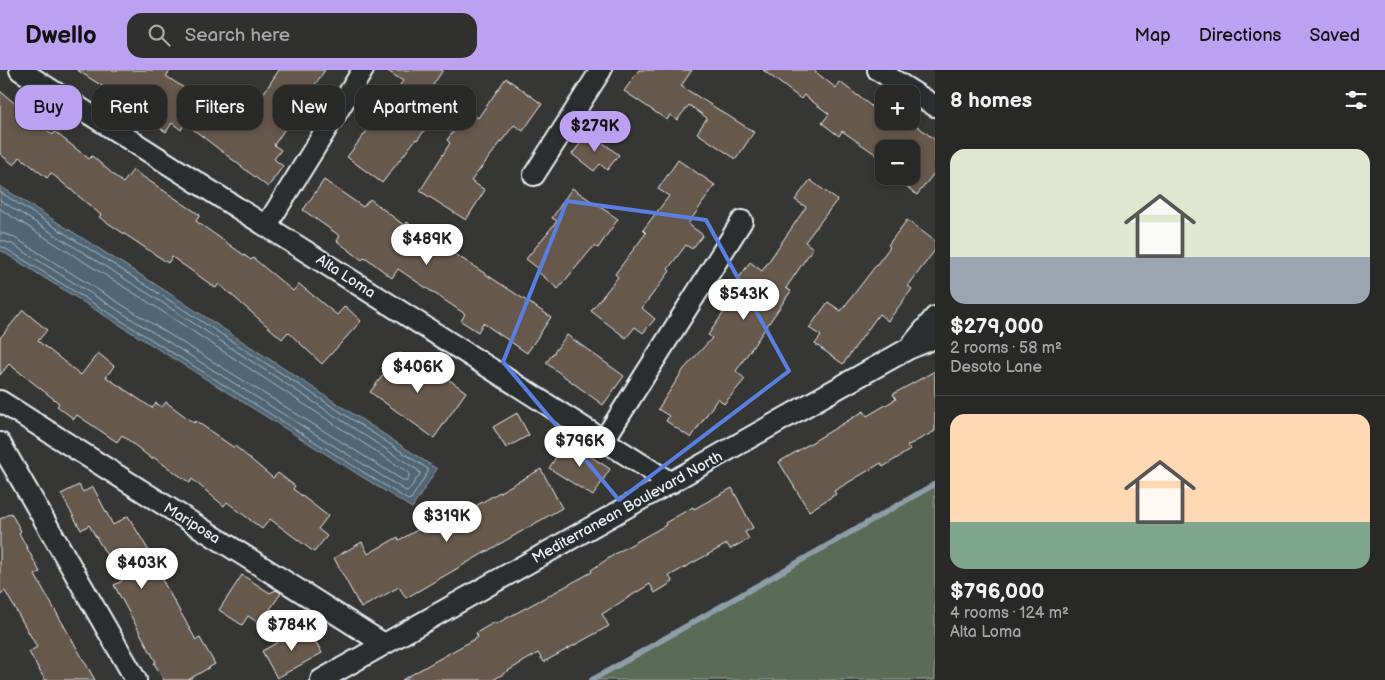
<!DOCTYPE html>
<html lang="en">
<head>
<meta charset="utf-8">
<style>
	body { margin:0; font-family:"Balsamiq Sans",sans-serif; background:#30302f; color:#f1f3f6; height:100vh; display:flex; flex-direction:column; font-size:19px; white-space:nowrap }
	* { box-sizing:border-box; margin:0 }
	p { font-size:16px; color:#a5a6a7 }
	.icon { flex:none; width:28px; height:28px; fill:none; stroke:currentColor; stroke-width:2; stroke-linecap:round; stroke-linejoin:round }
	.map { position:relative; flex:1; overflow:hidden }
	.drawer { display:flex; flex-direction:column; background:#282827; width:450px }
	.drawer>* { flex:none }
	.guide { position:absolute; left:15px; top:15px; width:475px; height:45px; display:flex; gap:10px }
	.buttons { position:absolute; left:875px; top:15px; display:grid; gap:10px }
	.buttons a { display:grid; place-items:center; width:45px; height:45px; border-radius:10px; background:#282827; box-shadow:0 2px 8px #0003,0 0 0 1px #444; font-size:25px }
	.price { position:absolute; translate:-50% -42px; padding:0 11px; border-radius:18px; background:#fff; color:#222; font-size:16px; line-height:32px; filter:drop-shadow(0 1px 2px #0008) }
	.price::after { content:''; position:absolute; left:50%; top:30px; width:15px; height:11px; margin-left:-8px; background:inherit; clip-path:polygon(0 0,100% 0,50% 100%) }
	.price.current { background:#bca0f2; color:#111 }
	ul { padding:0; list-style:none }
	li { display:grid; align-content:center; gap:10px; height:265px; padding:0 15px }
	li+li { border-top:1px solid #444 }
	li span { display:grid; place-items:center; height:155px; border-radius:15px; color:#555 }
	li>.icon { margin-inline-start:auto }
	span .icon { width:90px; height:90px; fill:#fffc; stroke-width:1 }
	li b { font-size:21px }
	h2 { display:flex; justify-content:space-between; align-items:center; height:60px; padding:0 15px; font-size:21px }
	.pill { padding:0 18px; border-radius:15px; background:#282827; box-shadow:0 2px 8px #0003,0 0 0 1px #444; font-size:18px; line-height:45px }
	.pill.current { background:#bca0f2; color:#111 }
	header { display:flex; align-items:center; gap:30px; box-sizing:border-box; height:70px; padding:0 25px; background:#bca0f2; color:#111 }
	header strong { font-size:24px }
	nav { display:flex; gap:28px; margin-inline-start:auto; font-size:18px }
	.search { width:350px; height:45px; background:#30302f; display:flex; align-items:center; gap:12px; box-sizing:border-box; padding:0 18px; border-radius:15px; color:#a5a6a7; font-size:19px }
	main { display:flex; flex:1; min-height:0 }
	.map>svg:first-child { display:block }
</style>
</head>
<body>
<header>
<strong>Dwello</strong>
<div class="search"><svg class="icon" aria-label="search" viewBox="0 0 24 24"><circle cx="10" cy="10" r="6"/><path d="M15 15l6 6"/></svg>Search here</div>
<nav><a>Map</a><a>Directions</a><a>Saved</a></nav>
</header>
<main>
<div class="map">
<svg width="935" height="610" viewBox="0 0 935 610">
	<rect width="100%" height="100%" fill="#363634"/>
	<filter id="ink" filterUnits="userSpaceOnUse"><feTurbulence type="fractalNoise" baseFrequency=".02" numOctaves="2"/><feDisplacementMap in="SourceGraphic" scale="10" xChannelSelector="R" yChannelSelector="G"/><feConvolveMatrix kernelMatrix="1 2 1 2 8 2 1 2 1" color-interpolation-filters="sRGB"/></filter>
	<g filter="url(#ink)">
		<path fill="#5a6c56" stroke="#a1aea7" d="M935 415V610H594Z"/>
		<path fill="#516675" stroke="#8d9ea9" d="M0 116 158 216 437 399 412 438 0 180Z"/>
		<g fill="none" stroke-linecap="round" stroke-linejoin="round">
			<path stroke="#acb9c4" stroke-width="1" d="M0 122 155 221 428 399V402L411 429 408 430 8 180 0 176
				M0 130 152 226 419 401 420 404 409 420 406 421 12 174 0 170
				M0 139 148 232 409 403V407L407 411H404L12 166 0 163"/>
			<path stroke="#8d9ea9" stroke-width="5.5" d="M592 610 935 414"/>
		</g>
		<path fill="#66594c" stroke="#e8f1f8" d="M77 0H171L166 6 217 40 226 29 249 45 279 0H325L274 75 281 80 274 89 283 96 268 117 185 53 181 60 172 53 166 62 137 43 136 45 111 26 113 23Z
			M386 0H443L415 42 430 54 417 70 416 69 382 113 347 87 373 53 371 52 403 11Z
			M639 0H692L681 16 754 62 736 89 697 63 707 48 689 35 677 50 670 45 667 50 624 21Z
			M763 0H813L836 18 840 12 884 46V51H911L935 70V102L917 125 893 106H911V79H884V90L842 61 839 66 822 53 829 44 804 25 801 29Z
			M506 8 542 34 523 61 514 55 471 111 485 120 466 150 420 121 450 73 447 70 469 41 478 48Z
			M0 21 53 65 55 62 89 89 92 86 123 113 133 100 200 145 196 151 251 190 253 188 293 221 299 214 337 245 345 236 361 251 322 294 288 262 282 269 219 214 216 218 172 187 168 193 99 147 101 145 51 103 47 108 20 87 14 95 0 84Z
			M589 62 619 85 607 100 600 94 594 101 572 84Z
			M678 90 715 115 688 154 703 165 692 179 686 175 668 199 670 201 642 238 655 249 643 263 635 257 626 268 591 241 618 207 615 204 646 163 643 160 669 126 658 119Z
			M324 110 363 137 370 129 405 156 407 152 447 183 449 180 551 247 527 283 483 253 478 262 461 251 465 244 398 199 392 208 365 187 362 190 337 171 340 166 303 140Z
			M810 110 837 130 805 172 813 178 786 218 791 221 736 301 745 309 724 334 718 328 691 368 666 351 669 346 658 339 684 299 712 268 708 265 738 222 732 218 750 192 762 201 806 137 795 130Z
			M572 118 618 149 598 178 594 176 558 219 537 201 539 199 526 189 557 151 552 148Z
			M907 150 935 171V180L908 216 912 219 888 251 879 244 843 294 815 274 821 266 809 258 828 232 841 241 890 177 888 175Z
			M23 240 47 260 38 271 81 305 98 283 114 296 106 307 152 338 156 333 162 337 166 332 194 353 196 351 233 377 235 376 273 408 278 403 295 416 293 419 328 446 318 459 327 466 314 482 270 449 262 459 227 432 224 436 192 409 190 413 153 387 152 389 122 365 117 372 77 345 74 349 57 336 59 333 9 294 0 305V268Z
			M567 265 624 306 603 335 546 293Z
			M400 283 405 287 407 284 438 307 440 303 466 322 434 368 370 322Z
			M935 301V361L907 376 910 380 883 397 881 393 834 421 836 424 809 441 779 392 864 341 867 346 896 329 893 324Z
			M517 343 529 365 506 378 493 357Z
			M567 371 610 399 593 426 549 398Z
			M541 399 562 438 406 528 399 517 361 538 334 488 362 472 368 484 398 467 399 470 436 450 441 458 469 443 467 441 498 423Z
			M79 415 83 422 93 417 113 455 128 446 149 481 147 483 196 570 200 568 215 594 188 610H164L154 593 156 592 114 515 122 511 89 455 81 460 61 424Z
			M732 418 753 458 745 462 749 469 730 479 727 474 669 506 673 512 655 523 650 514 602 544 609 556 544 592 538 583 493 610H402L478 567 476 563 495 552 496 554 592 502 591 500 618 482 666 455 665 453 693 437 694 439Z
			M11 443 21 461 19 463 40 502 35 505 95 610H45L29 582 37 577 5 521 0 524V449Z
			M242 505 270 523 276 520 281 523 260 554 248 546 242 555 219 540Z
			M307 556 322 583 277 608 262 581Z"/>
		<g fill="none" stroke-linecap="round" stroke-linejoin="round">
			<defs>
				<path id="minor" d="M20 0 671 413
					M878 0 935 36
					M534 105 601 0
					M267 155 363 0
					M911 276 935 247
					M0 331 384 574
					M604 370 742 151
					M0 373 136 610
					M321 610 829 323 908 279 935 268"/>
			</defs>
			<use href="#minor" stroke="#e8f1f8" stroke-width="24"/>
			<use href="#minor" stroke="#2a2d2e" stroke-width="20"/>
		</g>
	</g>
	<path fill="none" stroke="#5a7fe2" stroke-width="4" stroke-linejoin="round" d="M567 131 706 150 789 301 619 430 503 292Z"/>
	<g text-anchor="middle" stroke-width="4.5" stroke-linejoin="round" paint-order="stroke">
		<g font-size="15" fill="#e8f1f8" stroke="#2a2d2e">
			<text transform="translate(346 206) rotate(33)" y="5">Alta Loma</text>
			<text transform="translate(627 437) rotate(-29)" y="5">Mediterranean Boulevard North</text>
			<text transform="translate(192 453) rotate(32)" y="5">Mariposa</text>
		</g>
	</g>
</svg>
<div class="buttons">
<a>+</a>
<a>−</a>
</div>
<b class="price current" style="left:595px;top:83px">$279K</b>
<b class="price" style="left:427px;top:196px">$489K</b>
<b class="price" style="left:744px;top:251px">$543K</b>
<b class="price" style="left:418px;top:324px">$406K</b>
<b class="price" style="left:580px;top:398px">$796K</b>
<b class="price" style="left:447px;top:473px">$319K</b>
<b class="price" style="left:142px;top:520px">$403K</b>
<b class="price" style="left:292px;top:582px">$784K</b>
<div class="guide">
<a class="pill current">Buy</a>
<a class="pill">Rent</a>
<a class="pill">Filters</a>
<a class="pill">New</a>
<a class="pill">Apartment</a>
</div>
</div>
<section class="drawer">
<h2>8 homes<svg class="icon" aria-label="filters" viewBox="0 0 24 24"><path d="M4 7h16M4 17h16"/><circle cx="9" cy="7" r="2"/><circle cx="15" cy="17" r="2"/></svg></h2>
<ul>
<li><span style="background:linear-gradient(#dfe7d0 70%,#9aa5b1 0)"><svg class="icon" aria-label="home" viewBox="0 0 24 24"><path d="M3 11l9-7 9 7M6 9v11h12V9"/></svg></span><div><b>$279,000</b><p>2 rooms · 58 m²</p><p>Desoto Lane</p></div></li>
<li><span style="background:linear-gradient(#ffd9b3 70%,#7fa58c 0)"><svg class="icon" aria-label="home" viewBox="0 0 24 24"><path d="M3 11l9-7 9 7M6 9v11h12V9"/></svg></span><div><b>$796,000</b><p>4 rooms · 124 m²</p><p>Alta Loma</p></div></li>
</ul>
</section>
</main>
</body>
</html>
